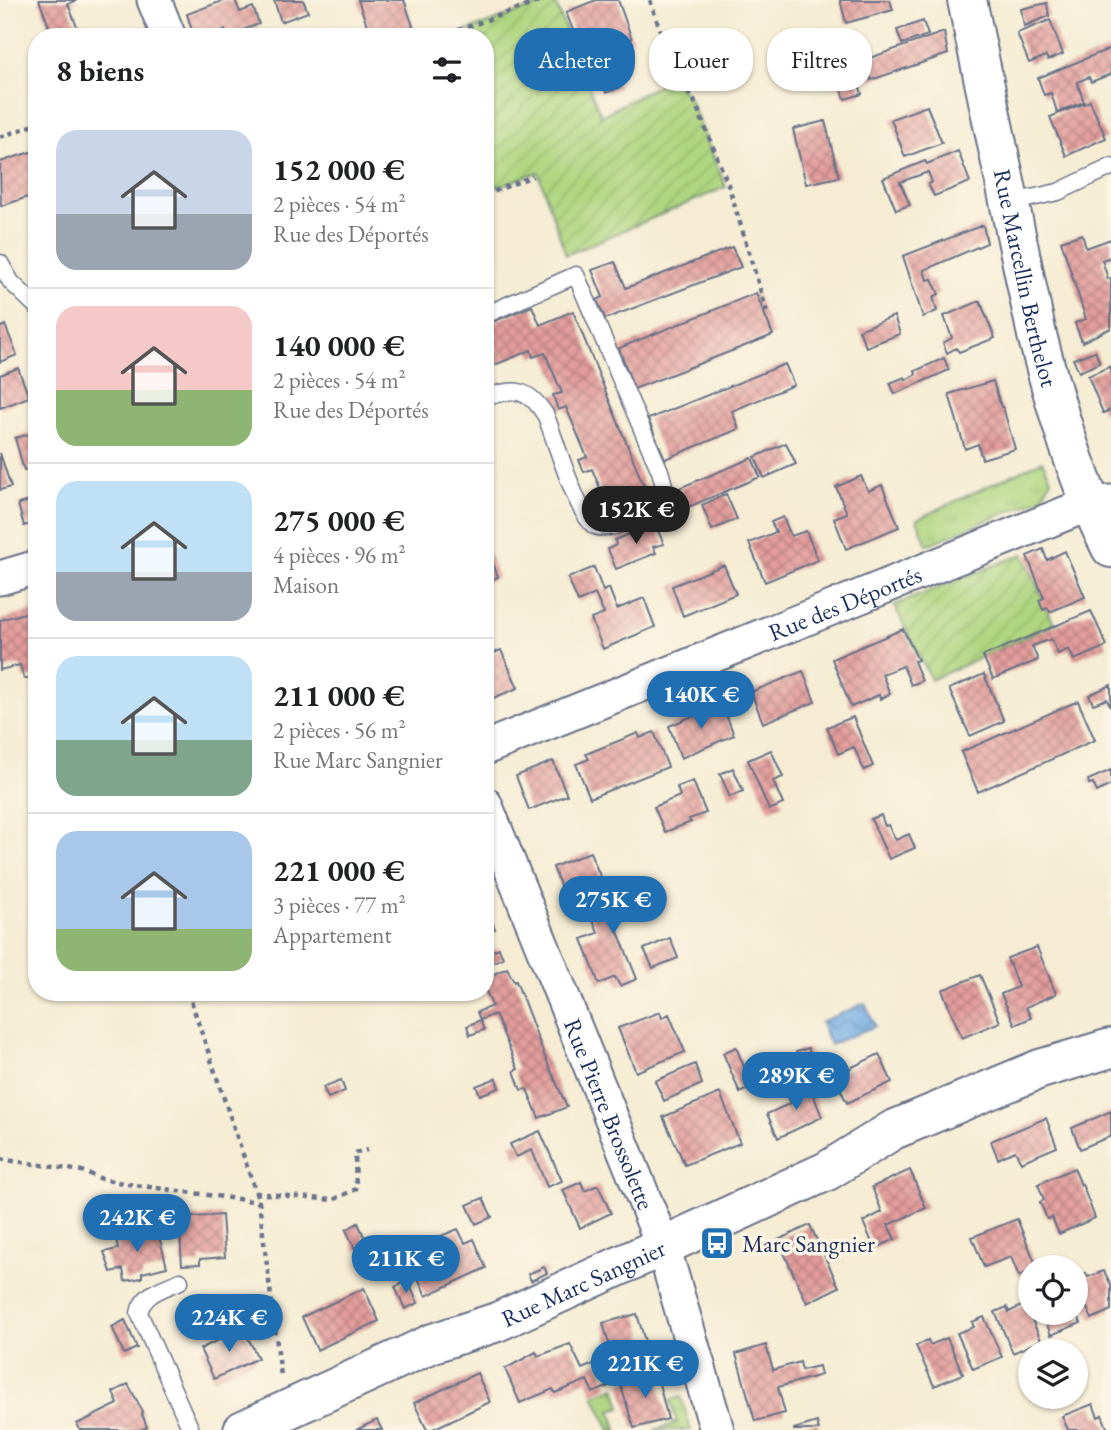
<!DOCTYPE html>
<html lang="fr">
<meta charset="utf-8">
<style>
:root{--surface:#fff;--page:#f2f2f2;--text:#202124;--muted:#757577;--line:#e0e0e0;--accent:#1f6fb2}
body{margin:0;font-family:"EB Garamond",serif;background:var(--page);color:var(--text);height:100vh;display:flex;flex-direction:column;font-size:26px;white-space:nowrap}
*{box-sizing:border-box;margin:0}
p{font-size:23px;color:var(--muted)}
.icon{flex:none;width:38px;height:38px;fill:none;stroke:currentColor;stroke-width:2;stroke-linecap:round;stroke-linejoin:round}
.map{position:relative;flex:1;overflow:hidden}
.panel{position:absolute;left:28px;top:28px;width:466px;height:973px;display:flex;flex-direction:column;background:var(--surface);border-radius:28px;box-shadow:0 2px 5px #0004}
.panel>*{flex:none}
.hud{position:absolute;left:514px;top:28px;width:490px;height:63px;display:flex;gap:14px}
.tools{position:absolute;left:1018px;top:1255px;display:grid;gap:14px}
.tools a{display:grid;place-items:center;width:70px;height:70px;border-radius:50%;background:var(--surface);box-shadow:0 2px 5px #0004;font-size:35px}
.price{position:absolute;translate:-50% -60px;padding:0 16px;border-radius:24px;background:var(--accent);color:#fff;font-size:23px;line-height:46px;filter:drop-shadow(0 2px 4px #0008)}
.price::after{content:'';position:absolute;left:50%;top:42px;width:21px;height:16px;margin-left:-10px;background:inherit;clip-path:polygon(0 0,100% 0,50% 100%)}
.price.on{background:#222;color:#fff}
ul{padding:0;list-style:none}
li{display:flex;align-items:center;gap:21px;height:175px;padding:0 28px}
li+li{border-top:2px solid var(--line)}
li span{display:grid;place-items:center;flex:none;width:196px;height:140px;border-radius:21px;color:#555}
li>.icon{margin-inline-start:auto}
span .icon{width:84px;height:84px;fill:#fffc;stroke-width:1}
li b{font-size:30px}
h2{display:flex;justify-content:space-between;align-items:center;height:84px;padding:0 28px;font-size:30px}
.chip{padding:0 24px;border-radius:28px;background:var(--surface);box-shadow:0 2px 5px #0004;font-size:24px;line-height:63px}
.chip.on{background:var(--accent);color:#fff}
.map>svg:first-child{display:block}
.grass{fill:url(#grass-tufts);stroke:#64826e;stroke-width:2}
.garden{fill:url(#garden-furrows);stroke:#64826e;stroke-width:2}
.water{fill:url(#water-waves);stroke:#476ea1;stroke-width:2}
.building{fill:url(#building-cross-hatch)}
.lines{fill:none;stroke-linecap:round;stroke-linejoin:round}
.service-casing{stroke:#677187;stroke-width:19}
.minor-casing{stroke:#677187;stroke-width:37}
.tertiary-casing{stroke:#677187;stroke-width:42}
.secondary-casing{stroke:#677187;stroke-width:42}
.path{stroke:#677187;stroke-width:4.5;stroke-dasharray:5 5;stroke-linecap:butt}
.service{stroke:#fff;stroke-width:16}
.minor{stroke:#fff;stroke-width:33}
.tertiary{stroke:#fff;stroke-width:38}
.secondary{stroke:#fff;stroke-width:38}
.labels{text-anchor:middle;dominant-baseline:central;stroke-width:7;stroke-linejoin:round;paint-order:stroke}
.street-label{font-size:24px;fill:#1b2f5e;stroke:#fcf5e5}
.poi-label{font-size:24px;fill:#1b2f5e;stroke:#fcf5e5;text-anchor:start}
</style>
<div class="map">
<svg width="1111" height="1430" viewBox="0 0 1111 1430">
<defs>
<pattern id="grass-tufts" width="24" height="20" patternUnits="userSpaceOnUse" patternTransform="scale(1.75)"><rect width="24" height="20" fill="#aed57f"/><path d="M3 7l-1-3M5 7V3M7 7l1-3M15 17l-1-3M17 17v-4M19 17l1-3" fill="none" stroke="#95b770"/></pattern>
<pattern id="garden-furrows" width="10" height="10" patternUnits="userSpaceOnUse" patternTransform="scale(1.75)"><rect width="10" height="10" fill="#aed57f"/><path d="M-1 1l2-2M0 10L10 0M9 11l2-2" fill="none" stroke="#95b770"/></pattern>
<pattern id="water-waves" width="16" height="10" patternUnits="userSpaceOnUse" patternTransform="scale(1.75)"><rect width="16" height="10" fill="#73ade4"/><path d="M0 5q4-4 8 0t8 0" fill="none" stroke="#5e8dbc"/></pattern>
<pattern id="building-cross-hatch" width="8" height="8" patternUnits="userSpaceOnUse" patternTransform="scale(1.75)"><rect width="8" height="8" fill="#e39d9b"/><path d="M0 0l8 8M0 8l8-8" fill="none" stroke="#b78082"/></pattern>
</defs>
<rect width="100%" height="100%" fill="#fcf5e5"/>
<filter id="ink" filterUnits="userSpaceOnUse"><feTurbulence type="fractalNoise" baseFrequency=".0143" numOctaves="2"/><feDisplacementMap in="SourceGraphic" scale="14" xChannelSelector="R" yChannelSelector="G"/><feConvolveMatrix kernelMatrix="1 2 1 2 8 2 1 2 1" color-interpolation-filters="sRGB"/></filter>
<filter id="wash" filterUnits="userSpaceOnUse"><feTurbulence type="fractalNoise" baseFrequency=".00686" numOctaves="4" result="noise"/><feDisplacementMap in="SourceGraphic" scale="28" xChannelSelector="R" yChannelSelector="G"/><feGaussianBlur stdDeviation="1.57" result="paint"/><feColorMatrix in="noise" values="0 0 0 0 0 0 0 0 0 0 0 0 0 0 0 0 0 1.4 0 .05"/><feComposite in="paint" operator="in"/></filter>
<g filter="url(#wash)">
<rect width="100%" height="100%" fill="#f5ecd3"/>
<path class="grass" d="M1042,461L1051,479L1042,498L927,545L917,519Z
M615,1387L621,1407L611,1410L617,1430H610L594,1395Z
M681,1397L691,1430H654L677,1423L670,1400Z"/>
<path class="garden" d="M554,0L601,116L673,77L690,100L726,187L566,255L538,172L485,191V37H448Z
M1023,554L1054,624L931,680L894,605Z"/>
<path class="water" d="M865,1003L875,1026L830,1045L821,1022Z"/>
<g id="blocks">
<path class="building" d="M39,0H77L68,4L81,37H53Z
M225,0H235L240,12L253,7L259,24L227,36L225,30L210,37H194L187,14Z
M274,0H303L308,12L281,22Z
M358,0H404L414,29L395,37H367L364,29L368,28Z
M596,0H618L632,39L614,45L608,31L578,43L566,12Z
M840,0H890L893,10L846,23Z
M1047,3L1049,16L1024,26L1021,9Z
M1050,20L1063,54L1048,60L1046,56L1029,63L1017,33Z
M923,21L928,35L902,44L897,30Z
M944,32L948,54L871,80L870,77L858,81L862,94L845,99L835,70Z
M1111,48V74L1091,82L1089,77L1077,82L1084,102L1057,112L1051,93L1044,95L1038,78Z
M615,79L619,88L606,93L603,84Z
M1090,101L1106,138L1066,156L1050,117Z
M927,106L942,143L905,157L891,119Z
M825,121L839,177L806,184L793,129Z
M37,150V194L1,206L0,162Z
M958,151L970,182L934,196L928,184L932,182L928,172L900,182L910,205L896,210L883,178L925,161L927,164Z
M983,225L987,243L924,270L927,280L932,279L939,294L933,297L937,311L923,317L903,256Z
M1082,234L1086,248L1111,239V257L1102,260L1108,279L1111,278V328L1082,342L1075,323L1086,319L1061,241Z
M732,247L741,267L605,319L597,300L603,297L592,270L615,262L626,288Z
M756,293L773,335L634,389L619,348Z
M980,301L995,338L959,352L956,348L947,353L943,343L952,338L944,316Z
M532,306L540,325L573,311L646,491L608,507L592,469L584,472L579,460L587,457L566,407L558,410L553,395L562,393L545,353L533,357L531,350L485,369V325Z
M894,316L900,334L866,347L859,330Z
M5,325L17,355L0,362V328Z
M1095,351L1100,363L1079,372L1073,359Z
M944,358L949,370L895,394L890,383L905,377L906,380L916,374L915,371Z
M785,364L794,385L732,411L739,429L665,459L648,419Z
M1111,366V410L1103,413L1088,376Z
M18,368L29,397L0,408V375Z
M993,381L1001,407H1003L1015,449L982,459L978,444L965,449L949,394Z
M37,432V467L24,470L15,438Z
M786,443L796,464L764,478L755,457Z
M0,453L11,487L0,490Z
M752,458L760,477L686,508L679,488Z
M861,476L868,491L882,485L899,527L846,549L834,518L847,513L836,487Z
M726,494L737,519L712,530L702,505Z
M30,501L37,522L24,526L18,504Z
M783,517L791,536L806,531L818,560L765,582L749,543L776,532L771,522Z
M655,524L664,544L653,547L656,553L616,569L608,549L616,545L615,540Z
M485,543L498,577L485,583Z
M1043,549L1047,560L1065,551L1085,597L1050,612L1048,608L1043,610L1039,600L1044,598L1027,556Z
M724,565L736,594L683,616L672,586Z
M594,567L603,591L609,588L617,609L644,598L655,627L603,649L591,619L604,614L595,594L578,602L568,578Z
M35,610L37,643L32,644L37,668L34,676L24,679L20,665L0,670V620Z
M1091,611L1107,646L1074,660L1069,649L1058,654L1051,639L1032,646L1038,660L993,679L983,656Z
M903,629L918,660L914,661L922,681L911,685L903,666L882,674L890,694L880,699L879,695L851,707L832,659Z
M501,650L518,688L486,701L485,657Z
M803,671L815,702L763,723L751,692Z
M984,674L1004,721L970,736L949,689Z
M1111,685V707L1107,699L1093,704L1089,695Z
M1078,701L1095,740L978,792L961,752Z
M722,704L734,735L681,758L669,726Z
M853,717L873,766L864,770L854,747L838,754L827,727Z
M654,732L668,767L590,798L576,764L589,759L586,754L638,733L640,738Z
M771,750L783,777L773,781L783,804L769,810L748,760Z
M553,761L567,795L529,810L516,776Z
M733,768L743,791L730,797L720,774Z
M1111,770V785L1097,792L1093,783L1089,784L1088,780Z
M693,781L706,813L689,819L691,822L665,832L654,807L680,796L677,787Z
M881,815L885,826L888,825L896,840L909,834L915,848L889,859L871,819Z
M590,852L603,883L565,898L553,867Z
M642,885L651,906L619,919L618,917L613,919L637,979L620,986L615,977L599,984L582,939L598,933L588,908Z
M485,906L495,929L485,933Z
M670,938L678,958L653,968L644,949Z
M1037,947L1056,994L1026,1007L1031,1018L1015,1025L1001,994L1018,987L1007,958Z
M499,948L503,958L485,966V954Z
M507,968L514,982L516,981L545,1057L567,1107L539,1118L527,1089L521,1090L514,1071L518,1069L495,1014L480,1020L477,1012L492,1006L485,988V978Z
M980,975L1000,1022L962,1038L942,990Z
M660,1012L662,1018L669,1014L685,1052L636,1072L618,1028Z
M480,1020L484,1030L470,1035L467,1026Z
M736,1047L752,1086L740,1093L723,1053Z
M808,1048L817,1070L806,1076L796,1052Z
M879,1054L892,1082L847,1103L834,1076Z
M695,1064L702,1084L664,1101L655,1081Z
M496,1078L499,1088L480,1095L476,1086Z
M341,1080L345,1091L328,1098L323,1087Z
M809,1084L822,1117L778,1138L767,1114L791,1103L787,1095Z
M720,1093L740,1143L685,1165L663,1117Z
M1111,1111V1136L1080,1149L1072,1128Z
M1046,1118L1057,1147L1021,1162L1015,1151L998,1159L991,1141Z
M540,1131L562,1181L547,1187L532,1150L516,1157L510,1144Z
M1074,1168L1081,1185L1082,1184L1095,1218L1059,1234L1052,1217L1047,1219L1040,1202L1044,1200L1038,1184Z
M910,1170L926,1208L888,1225L895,1239L875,1249L863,1222L882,1212L872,1187Z
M581,1182L585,1191L598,1185L611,1213L580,1228L563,1190Z
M483,1198L492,1217L476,1224L467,1205Z
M222,1215L225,1257L200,1259V1264L182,1265L179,1218Z
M1017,1219L1037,1267H1031V1271L1019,1276L1011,1257L984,1267L972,1237Z
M358,1223L368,1245L356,1251L346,1230Z
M810,1225L839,1287L807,1303L778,1240Z
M157,1228L167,1267L142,1273V1278L125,1281L123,1269L111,1272L104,1252L118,1249L116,1237Z
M458,1229L465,1243L474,1239L486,1268L426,1296L413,1267L443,1253L436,1238Z
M544,1267L547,1273L531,1281L528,1274Z
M1104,1271L1111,1285V1310L1092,1319L1076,1284V1277L1086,1273L1088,1277Z
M408,1281L418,1303L405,1309L395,1287Z
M364,1288L379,1321L317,1350L302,1317Z
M1025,1304L1041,1340L1013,1353L995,1312L1007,1307L1009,1312Z
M1042,1312H1076L1081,1323L1051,1335Z
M637,1314L647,1348L613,1358L603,1323Z
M984,1317L1002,1357L973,1369L957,1333L974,1327L972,1322Z
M125,1320L137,1348L124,1354L112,1327Z
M243,1328L258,1358L214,1379L200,1349Z
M947,1338L963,1374L934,1386L916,1346L928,1340L930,1345Z
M570,1344L582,1369L598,1362L609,1386L593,1393L587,1380L555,1393L553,1389L520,1403L505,1369L536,1352L538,1356Z
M766,1345L773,1370L800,1362L802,1370L819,1366L821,1375L778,1387L785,1413L755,1421L736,1354Z
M656,1372L668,1419L634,1428L620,1383Z
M477,1373L490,1402L431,1430H427L414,1403Z
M128,1384L143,1412L142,1414L147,1427L141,1430H80L77,1424L118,1404L113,1392Z
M1093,1404L1098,1417L1102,1415L1108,1430H1068L1062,1416Z
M377,1420L382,1430H356Z
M817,1422L819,1430H794V1429Z"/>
</g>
</g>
<g filter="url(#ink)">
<use href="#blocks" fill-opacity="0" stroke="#677187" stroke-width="2"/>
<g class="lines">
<g class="service-casing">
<path id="service" d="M1009,203L1058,192L1111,167
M0,263L11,282L37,307
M485,315L576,275L660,471L665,489L661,504C647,513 611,533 595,526C578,518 554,436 546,416C529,388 514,387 485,398
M180,1281C163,1289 143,1293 139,1313L191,1430"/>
</g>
<g class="minor-casing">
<g id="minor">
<path d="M154,0L169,37"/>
<path d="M0,578L37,567"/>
<path id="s1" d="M485,748L1089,504L1111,502"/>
<path id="s2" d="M485,804L663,1246L717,1430"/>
</g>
</g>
<g class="tertiary-casing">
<g id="tertiary">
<path id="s3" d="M243,1430L433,1343L497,1322L827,1171L893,1130L1040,1069L1111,1048"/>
</g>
</g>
<g class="secondary-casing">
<g id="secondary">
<path id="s4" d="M967,0L1037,335C1056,408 1077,481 1111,548"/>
</g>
</g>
<path class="path" d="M650,0L676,77L694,100L729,187L767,312
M439,37L543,0
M0,137L37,124
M485,195L533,176
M188,992L259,1202L281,1376
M0,1159L82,1171L102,1179L128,1184L259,1202
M255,1193L333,1200L356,1189L355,1153L367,1150"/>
<use href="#service" class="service"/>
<use href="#minor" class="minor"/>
<use href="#tertiary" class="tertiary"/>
<use href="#secondary" class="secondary"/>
</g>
</g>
<defs>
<g id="bus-square" transform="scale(1.75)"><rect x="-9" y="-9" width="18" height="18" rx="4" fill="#1f6fb2" stroke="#fcf5e5"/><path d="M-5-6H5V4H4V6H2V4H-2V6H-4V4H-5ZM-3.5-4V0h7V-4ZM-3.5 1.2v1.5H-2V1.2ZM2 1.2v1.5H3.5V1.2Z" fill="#fff"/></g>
</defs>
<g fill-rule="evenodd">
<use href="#bus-square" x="717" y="1243"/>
</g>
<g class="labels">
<g class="street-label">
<text stroke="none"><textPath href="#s4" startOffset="284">Rue Marcellin Berthelot</textPath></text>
<text stroke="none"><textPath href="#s1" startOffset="388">Rue des Déportés</textPath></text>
<text stroke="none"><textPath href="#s2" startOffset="334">Rue Pierre Brossolette</textPath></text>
<text stroke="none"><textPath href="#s3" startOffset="371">Rue Marc Sangnier</textPath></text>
</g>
<g class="poi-label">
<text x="742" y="1243">Marc Sangnier</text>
</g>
</g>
</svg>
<div class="tools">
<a><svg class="icon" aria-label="locate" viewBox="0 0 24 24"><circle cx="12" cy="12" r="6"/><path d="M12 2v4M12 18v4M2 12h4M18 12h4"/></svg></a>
<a><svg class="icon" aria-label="layers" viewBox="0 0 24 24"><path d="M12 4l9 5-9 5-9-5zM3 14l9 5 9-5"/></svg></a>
</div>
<b class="price on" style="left:636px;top:546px">152K €</b>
<b class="price" style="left:701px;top:731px">140K €</b>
<b class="price" style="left:613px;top:936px">275K €</b>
<b class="price" style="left:796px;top:1112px">289K €</b>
<b class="price" style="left:137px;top:1254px">242K €</b>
<b class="price" style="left:406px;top:1295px">211K €</b>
<b class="price" style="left:229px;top:1354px">224K €</b>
<b class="price" style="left:645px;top:1400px">221K €</b>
<div class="hud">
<a class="chip on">Acheter</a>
<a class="chip">Louer</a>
<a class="chip">Filtres</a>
</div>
<section class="panel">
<h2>8 biens<svg class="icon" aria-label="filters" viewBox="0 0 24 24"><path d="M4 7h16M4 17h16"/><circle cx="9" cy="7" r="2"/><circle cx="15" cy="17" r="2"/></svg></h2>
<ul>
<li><span style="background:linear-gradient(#c9d6e8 60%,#9aa5b1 0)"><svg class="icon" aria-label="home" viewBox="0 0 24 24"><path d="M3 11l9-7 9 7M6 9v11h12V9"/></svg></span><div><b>152 000 €</b><p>2 pièces · 54 m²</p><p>Rue des Déportés</p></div></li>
<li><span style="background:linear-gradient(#f6c9c9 60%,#8fb573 0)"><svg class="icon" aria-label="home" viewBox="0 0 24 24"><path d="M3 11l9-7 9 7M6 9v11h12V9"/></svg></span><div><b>140 000 €</b><p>2 pièces · 54 m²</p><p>Rue des Déportés</p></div></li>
<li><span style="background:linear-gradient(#bfe0f5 65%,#9aa5b1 0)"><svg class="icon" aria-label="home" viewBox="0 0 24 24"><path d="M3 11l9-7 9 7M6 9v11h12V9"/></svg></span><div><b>275 000 €</b><p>4 pièces · 96 m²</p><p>Maison</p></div></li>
<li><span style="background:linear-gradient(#bfe0f5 60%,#7fa58c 0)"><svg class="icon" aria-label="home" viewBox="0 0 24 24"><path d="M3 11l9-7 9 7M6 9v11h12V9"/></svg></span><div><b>211 000 €</b><p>2 pièces · 56 m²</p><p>Rue Marc Sangnier</p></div></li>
<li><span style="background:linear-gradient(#a9c7e8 70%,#8fb573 0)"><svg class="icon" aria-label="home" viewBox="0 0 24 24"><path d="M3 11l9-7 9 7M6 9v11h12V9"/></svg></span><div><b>221 000 €</b><p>3 pièces · 77 m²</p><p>Appartement</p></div></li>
</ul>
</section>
</div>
